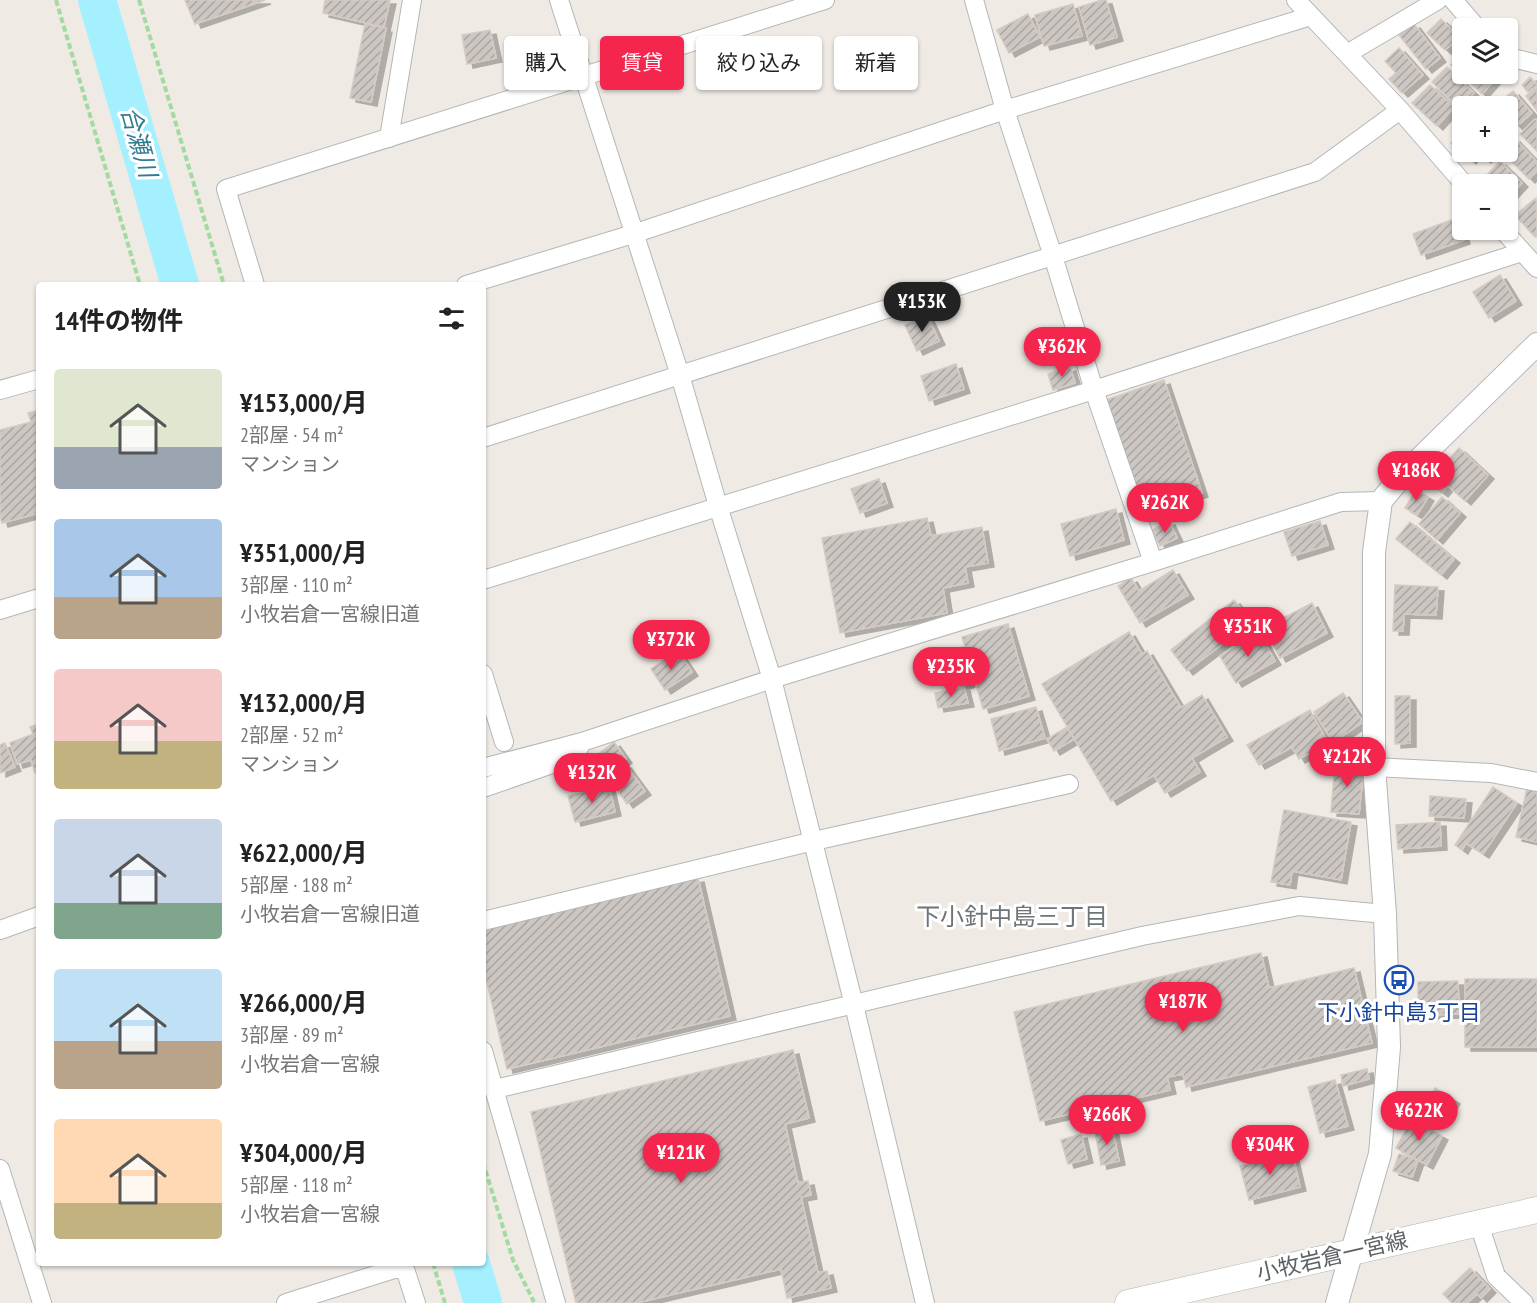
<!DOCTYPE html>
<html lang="ja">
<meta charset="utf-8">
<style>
:root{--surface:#fff;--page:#f6f6f6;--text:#222;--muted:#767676;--accent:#f4264d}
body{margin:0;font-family:"PT Sans Narrow","Noto Sans JP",sans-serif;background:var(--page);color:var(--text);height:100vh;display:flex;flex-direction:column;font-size:22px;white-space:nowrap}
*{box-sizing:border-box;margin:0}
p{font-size:20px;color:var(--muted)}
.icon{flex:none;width:33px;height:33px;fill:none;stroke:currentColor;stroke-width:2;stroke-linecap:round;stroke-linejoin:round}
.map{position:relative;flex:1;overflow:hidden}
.sheet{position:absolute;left:36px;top:282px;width:450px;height:984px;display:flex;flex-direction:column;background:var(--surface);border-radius:6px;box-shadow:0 2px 4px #0004}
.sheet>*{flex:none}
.guide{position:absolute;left:504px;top:36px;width:570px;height:54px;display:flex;gap:12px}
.buttons{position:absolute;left:1452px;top:18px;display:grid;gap:12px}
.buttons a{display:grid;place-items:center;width:66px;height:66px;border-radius:6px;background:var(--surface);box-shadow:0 2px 4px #0004;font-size:30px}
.price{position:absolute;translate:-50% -51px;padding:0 14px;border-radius:21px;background:var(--accent);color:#fff;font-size:20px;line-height:39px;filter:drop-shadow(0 2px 3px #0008)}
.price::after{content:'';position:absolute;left:50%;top:36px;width:18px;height:14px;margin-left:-9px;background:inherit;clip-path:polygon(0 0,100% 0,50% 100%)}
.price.active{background:#222;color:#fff}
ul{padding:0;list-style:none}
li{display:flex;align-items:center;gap:18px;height:150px;padding:0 18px}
li span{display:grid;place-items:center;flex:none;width:168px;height:120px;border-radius:6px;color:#555}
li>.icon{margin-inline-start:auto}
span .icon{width:72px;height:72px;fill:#fffc;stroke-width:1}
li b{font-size:26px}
h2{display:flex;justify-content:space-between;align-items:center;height:72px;padding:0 18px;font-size:26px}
.tag{padding:0 21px;border-radius:6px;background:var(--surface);box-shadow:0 2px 4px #0004;font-size:21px;line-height:54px}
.tag.active{background:var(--accent);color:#fff}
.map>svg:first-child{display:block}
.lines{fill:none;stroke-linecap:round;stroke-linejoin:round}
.river{stroke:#a5f0ff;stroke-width:38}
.building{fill:url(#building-hatch);stroke:#d5cac2;stroke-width:1.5;filter:url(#shadow)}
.minor-casing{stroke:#b2b7ba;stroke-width:20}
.tertiary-casing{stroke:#b2b7ba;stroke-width:24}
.secondary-casing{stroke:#b1b7ba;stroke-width:27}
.path{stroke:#a2dba1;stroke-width:4;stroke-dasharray:6 3;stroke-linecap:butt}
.minor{stroke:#fff;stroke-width:18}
.tertiary{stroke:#fff;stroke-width:22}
.secondary{stroke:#fff;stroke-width:26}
.labels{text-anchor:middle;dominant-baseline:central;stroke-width:6;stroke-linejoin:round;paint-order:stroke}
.transit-label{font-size:22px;fill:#164399;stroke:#fff}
.street-label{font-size:22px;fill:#5c6366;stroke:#fff}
.water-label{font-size:24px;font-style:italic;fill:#317b93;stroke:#fff}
.neighbourhood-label{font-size:24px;fill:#6d7578;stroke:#fff}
</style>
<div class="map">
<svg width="1537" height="1303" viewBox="0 0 1537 1303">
<defs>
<pattern id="building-hatch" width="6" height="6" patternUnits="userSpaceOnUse" patternTransform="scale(1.5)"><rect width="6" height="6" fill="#cdc7c3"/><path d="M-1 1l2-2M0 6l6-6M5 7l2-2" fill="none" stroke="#aaa5a2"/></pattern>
<filter id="shadow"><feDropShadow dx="6" dy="4" stdDeviation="0" flood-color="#0004"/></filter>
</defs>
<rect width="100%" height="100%" fill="#efeae4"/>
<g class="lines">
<path class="river" d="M97,0L180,285
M471,1263L483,1303"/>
</g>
<path class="building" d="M185,0H265L195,24Z
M325,0H390L384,27L323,13Z
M1102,0H1106L1117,37L1090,45L1079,7Z
M1073,4L1082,36L1044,46L1035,15Z
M1028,14L1040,37L1009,53L997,30Z
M1441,19L1459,37L1445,50L1427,33Z
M365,24L386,28L371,102L350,98Z
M1414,24L1440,58L1426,69L1399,35Z
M490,30L496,58L467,64L462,35Z
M1399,48L1423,75L1402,93L1389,79L1396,73L1385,61Z
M1462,53V74H1491L1496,78L1482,94L1451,65Z
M1447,67L1474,93L1459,109L1432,82Z
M1530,77L1537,85L1528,92L1522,85Z
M1430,85L1454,107L1437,126L1412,103Z
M1537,87V111L1526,96Z
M1513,91L1532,113L1517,126L1508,116V106H1499L1497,104Z
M1535,119L1537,121V151L1520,134Z
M1462,130V152H1492L1485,159L1476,152L1470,160L1451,143Z
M1514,138L1537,162V171L1529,179L1502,152H1508V144Z
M1500,161L1522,183L1508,198V184H1485L1481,181Z
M1536,198L1537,235L1535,237L1515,215Z
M1457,218L1464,240L1421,255L1413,234Z
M1500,275L1516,301L1489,318L1473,292Z
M927,315L939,341L917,351L905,325Z
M956,364L964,389L929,401L921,376Z
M1070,367L1075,383L1053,390L1048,374Z
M1164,380L1202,493L1143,513L1106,400Z
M39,410V513L2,523L0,516V430L31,422L28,413Z
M1459,448L1488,475L1465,501L1448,486L1442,493L1429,482Z
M879,479L887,503L860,513L851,489Z
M1416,490L1428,497L1417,515L1405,508Z
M1442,497L1460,513L1437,540L1419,524Z
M1116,509L1124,540L1070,556L1061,524Z
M927,518L931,536L982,527L988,563L965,567L968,583L943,588L947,613L840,633L822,538Z
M1169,521L1177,538L1160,546L1152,530Z
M1320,521L1328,545L1292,556L1284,532Z
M1410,522L1454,559L1441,575L1396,539Z
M1173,570L1188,595L1140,623L1118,586L1131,578L1139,591Z
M1395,585L1438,587L1436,615L1404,614L1403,631H1393Z
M1234,600L1251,622L1187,671L1171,650Z
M1312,603L1327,633L1280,658L1264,628Z
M1008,624L1029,696L983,709L962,637Z
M1129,632L1142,654L1147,651L1181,708L1202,695L1227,737L1192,758L1200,772L1165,793L1154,775L1111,801L1042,684Z
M1259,633L1275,661L1236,683L1220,656Z
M962,647L973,682L960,686L949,652Z
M678,651L692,672L665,690L651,669Z
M964,687L968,703L938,708L935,693Z
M1343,693L1363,722L1333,742L1314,712Z
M1395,696H1410V743L1395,744Z
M1036,707L1045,738L999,751L991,719Z
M1310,710L1328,743L1299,759L1292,747L1259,765L1247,745Z
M39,724V772L35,773L31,760L17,764L10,743L33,734L30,727Z
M1067,727L1074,739L1054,751L1047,739Z
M614,742L626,759L609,773L596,756Z
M5,743L15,767L0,773V745Z
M1335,762L1364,764L1359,814L1331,812Z
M625,764L645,791L627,804L608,777Z
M1528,784L1537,786V842L1516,837Z
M609,786L615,812L575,822L568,796Z
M1493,787L1517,803L1483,854L1466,843L1462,850L1455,845Z
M1430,796L1466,799L1464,818L1429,816Z
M1284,810L1351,822L1341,880L1292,871L1290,885L1271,882Z
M1440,822L1441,846L1398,849L1396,825Z
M698,878L730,1016L507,1069L483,965V930Z
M1261,953L1269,988L1354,968L1372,1043L1186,1087L1183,1074L1167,1077L1170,1090L1040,1121L1014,1012Z
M1465,979H1537V1047H1465Z
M1458,981L1459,1014L1418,1015V982Z
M793,1050L809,1118L785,1124L798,1183L808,1181L811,1195L801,1197L818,1273L827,1271L831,1288L787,1298L781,1269L636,1303H576L531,1112Z
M1367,1069L1369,1079L1343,1086L1341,1075Z
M1335,1080L1348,1126L1320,1133L1308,1087Z
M1435,1088L1454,1100L1444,1116L1425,1105Z
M1412,1119L1442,1136L1427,1165L1396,1148Z
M1112,1127L1119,1161L1101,1165L1095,1131Z
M1081,1134L1087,1159L1068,1164L1061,1140Z
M1292,1153L1300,1187L1249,1200L1240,1166Z
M1399,1154L1418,1160L1412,1177L1393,1171Z
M1470,1268L1490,1289L1481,1298L1477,1294L1467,1303H1452L1443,1294Z"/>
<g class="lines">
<g class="minor-casing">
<path id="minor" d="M559,0L680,375L718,506L772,679L854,1005L925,1303
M974,0L1005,110L1053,256L1094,390L1153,562
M1296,0L1400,110L1464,184
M1453,0L1477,28
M1347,54L1438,0
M1508,57L1537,64
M389,138L412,0
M1503,230L1537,268
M255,285L226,189L825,0
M466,285L633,234L1005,110L1311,16
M0,390L39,379
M483,438L1315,172L1400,110
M483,580L1094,390L1522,252
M0,610L39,598
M483,674L504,742
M1374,767L1491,773L1537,782
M483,768L582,742L772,679L1153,562L1341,502L1381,501
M483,788L575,756L582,742
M483,921L814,841L1069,784
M0,930L39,916
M483,1051L556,1303
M495,1089L1142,936L1299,906L1385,914
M0,1169L42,1303
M1479,1224L1496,1276L1524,1303
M286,1303L404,1266L416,1303"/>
</g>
<g class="tertiary-casing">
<path id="tertiary" d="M1337,1303L1380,1154L1389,1047L1385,914L1374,767V552L1381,501L1401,477L1537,344"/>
</g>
<g class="secondary-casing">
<path id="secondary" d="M1128,1303L1537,1210"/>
</g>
<path class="path" d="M56,0L140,285
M139,0L224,285
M483,1162L513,1260L534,1302
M433,1263L445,1303"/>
<use href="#minor" class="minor"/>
<use href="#tertiary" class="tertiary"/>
<use href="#secondary" class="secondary"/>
</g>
<defs>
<g id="bus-ring" transform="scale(1.5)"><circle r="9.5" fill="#fff" stroke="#1a4fb4" stroke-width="1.5"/><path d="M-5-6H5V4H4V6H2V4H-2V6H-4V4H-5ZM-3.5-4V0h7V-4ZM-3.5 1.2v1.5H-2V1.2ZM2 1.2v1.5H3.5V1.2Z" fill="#1a4fb4"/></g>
</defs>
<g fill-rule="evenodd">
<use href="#bus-ring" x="1399" y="980"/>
</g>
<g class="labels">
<g class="transit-label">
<text x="1399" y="1012">下小針中島3丁目</text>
</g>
<g class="street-label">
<text transform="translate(1332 1256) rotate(-13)">小牧岩倉一宮線</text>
</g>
<g class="water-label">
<text transform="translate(139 142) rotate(74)">合瀬川</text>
</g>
<g class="neighbourhood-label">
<text x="1012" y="916">下小針中島三丁目</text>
</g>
</g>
</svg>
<div class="buttons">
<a><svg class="icon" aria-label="layers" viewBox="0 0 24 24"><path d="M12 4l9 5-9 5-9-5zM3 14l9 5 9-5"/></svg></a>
<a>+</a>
<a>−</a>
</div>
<b class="price active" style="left:922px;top:333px">¥153K</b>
<b class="price" style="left:1062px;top:378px">¥362K</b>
<b class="price" style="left:1416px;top:502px">¥186K</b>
<b class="price" style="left:1165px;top:534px">¥262K</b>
<b class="price" style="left:1248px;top:658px">¥351K</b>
<b class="price" style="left:671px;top:671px">¥372K</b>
<b class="price" style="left:951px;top:698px">¥235K</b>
<b class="price" style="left:1347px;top:788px">¥212K</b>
<b class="price" style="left:592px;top:804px">¥132K</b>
<b class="price" style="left:1183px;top:1033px">¥187K</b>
<b class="price" style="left:1419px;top:1142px">¥622K</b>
<b class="price" style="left:1107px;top:1146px">¥266K</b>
<b class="price" style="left:1270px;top:1176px">¥304K</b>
<b class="price" style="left:681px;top:1184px">¥121K</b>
<div class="guide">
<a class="tag">購入</a>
<a class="tag active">賃貸</a>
<a class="tag">絞り込み</a>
<a class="tag">新着</a>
</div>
<section class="sheet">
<h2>14件の物件<svg class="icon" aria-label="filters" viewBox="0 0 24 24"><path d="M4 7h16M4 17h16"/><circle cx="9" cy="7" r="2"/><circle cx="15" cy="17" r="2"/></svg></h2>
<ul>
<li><span style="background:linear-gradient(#dfe7d0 65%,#9aa5b1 0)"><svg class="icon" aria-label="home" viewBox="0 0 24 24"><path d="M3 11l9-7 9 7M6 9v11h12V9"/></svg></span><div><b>¥153,000/月</b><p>2部屋 · 54 m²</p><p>マンション</p></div></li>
<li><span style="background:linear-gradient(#a9c7e8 65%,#b9a48a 0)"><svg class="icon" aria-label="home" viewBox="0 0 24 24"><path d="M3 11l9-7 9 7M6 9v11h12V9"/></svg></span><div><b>¥351,000/月</b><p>3部屋 · 110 m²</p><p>小牧岩倉一宮線旧道</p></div></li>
<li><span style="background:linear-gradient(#f6c9c9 60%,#c2b280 0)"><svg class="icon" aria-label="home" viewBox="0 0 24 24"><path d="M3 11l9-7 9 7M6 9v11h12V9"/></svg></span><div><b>¥132,000/月</b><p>2部屋 · 52 m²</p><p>マンション</p></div></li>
<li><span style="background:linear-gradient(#c9d6e8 70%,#7fa58c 0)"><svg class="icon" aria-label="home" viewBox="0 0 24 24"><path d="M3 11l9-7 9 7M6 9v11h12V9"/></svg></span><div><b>¥622,000/月</b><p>5部屋 · 188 m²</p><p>小牧岩倉一宮線旧道</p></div></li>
<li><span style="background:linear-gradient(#bfe0f5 60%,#b9a48a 0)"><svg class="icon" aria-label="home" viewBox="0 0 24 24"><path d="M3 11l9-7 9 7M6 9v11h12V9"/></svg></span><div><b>¥266,000/月</b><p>3部屋 · 89 m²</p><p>小牧岩倉一宮線</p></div></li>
<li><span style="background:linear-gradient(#ffd9b3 70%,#c2b280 0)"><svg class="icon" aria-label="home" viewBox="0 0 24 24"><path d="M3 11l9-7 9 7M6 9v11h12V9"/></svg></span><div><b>¥304,000/月</b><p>5部屋 · 118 m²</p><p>小牧岩倉一宮線</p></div></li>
</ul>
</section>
</div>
